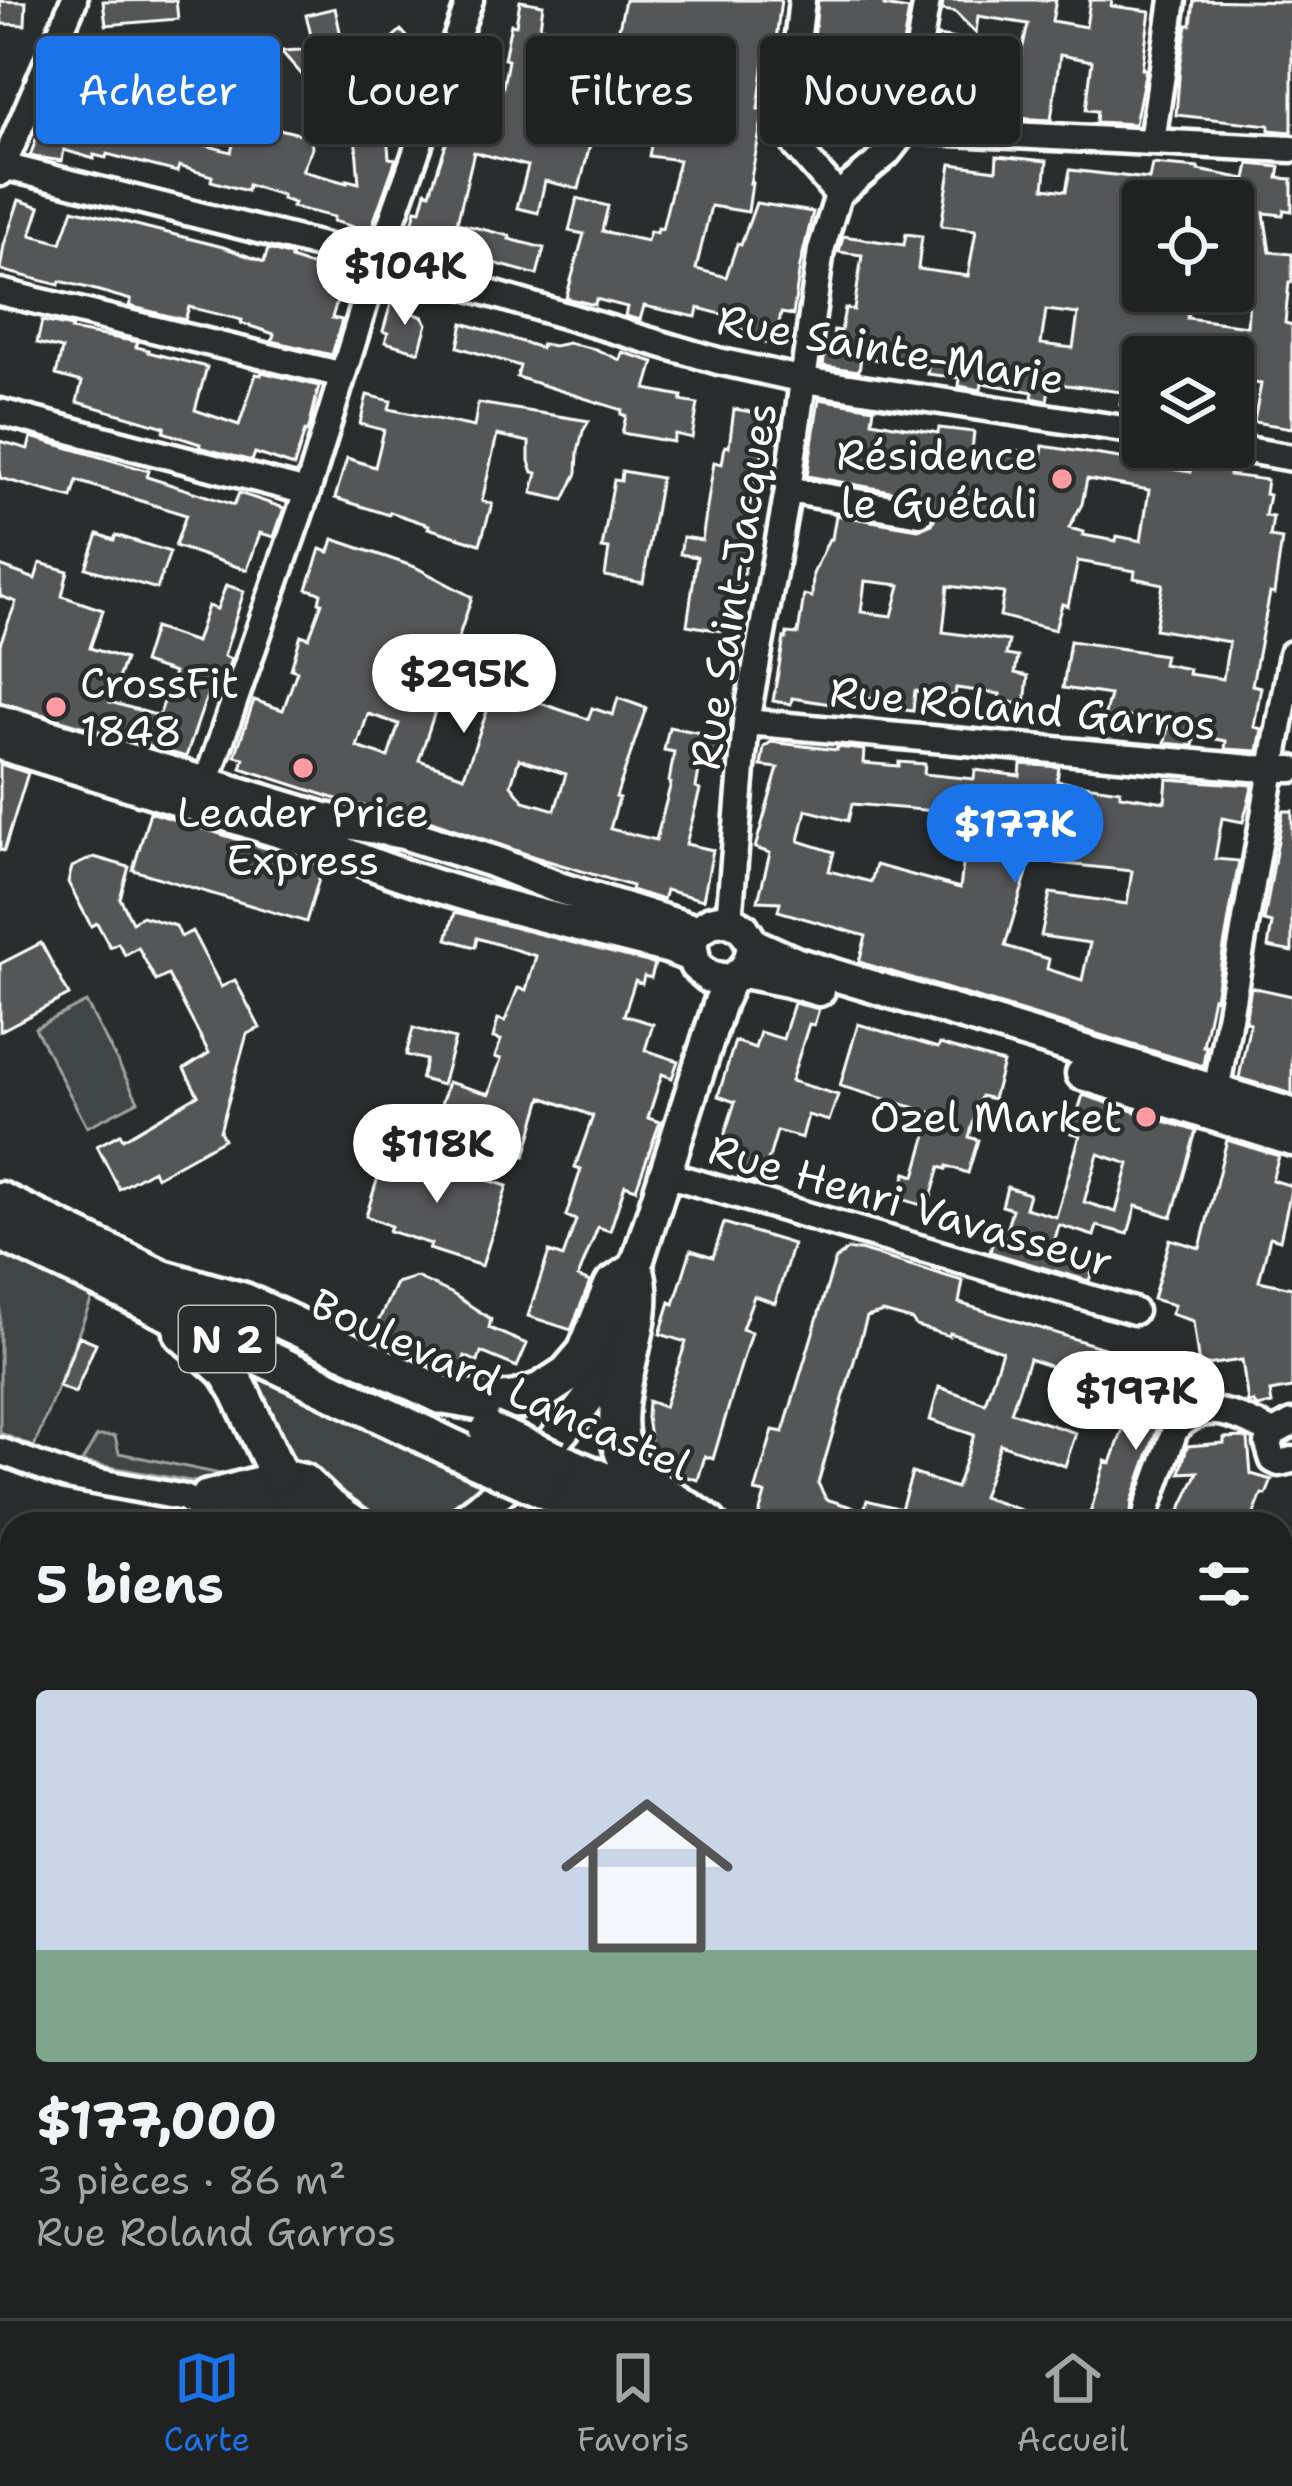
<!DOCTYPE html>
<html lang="fr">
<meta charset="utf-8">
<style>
:root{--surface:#202222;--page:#2d2f2f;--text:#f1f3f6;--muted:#a2a4a5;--line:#3d3f40;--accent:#1a73e8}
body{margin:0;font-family:"Shantell Sans",sans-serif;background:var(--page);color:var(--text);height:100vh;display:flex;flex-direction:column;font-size:45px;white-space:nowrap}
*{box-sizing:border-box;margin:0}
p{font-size:39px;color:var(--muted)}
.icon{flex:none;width:66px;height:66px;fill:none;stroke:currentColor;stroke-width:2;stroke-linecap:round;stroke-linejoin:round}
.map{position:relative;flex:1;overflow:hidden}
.details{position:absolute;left:0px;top:1512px;width:1293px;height:807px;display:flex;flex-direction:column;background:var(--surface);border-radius:36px 36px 0 0;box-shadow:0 3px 9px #0004,0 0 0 3px var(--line)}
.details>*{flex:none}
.hud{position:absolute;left:36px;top:36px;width:1221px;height:108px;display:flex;gap:24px}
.buttons{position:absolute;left:1122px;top:180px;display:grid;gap:24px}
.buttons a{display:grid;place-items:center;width:132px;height:132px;border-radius:12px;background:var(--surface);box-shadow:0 3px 9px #0004,0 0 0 3px var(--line);font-size:60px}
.price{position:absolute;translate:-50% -102px;padding:0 27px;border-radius:42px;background:#fff;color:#222;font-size:39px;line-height:78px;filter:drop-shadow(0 3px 6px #0008)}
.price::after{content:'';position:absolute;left:50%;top:72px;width:36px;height:27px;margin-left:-18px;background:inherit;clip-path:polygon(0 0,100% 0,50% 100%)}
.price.current{background:var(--accent);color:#fff}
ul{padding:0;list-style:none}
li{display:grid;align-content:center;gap:24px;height:636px;padding:0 36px}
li+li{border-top:3px solid var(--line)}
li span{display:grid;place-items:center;height:372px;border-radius:12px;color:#555}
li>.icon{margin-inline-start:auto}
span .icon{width:216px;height:216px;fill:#fffc;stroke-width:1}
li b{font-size:51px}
h2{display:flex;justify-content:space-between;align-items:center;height:144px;padding:0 36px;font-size:51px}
.tag{padding:0 42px;border-radius:12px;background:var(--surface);box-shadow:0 3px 9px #0004,0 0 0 3px var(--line);font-size:42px;line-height:108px}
.tag.current{background:var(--accent);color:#fff}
.tab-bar{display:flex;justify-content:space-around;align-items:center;height:168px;border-top:3px solid var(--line);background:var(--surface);font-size:33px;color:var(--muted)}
.tab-bar a{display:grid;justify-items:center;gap:6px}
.tab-bar .current{color:var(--accent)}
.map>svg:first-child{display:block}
.green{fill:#414445;stroke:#a0a2a2;stroke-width:3}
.water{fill:#6a6c6d;stroke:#a6a7a7;stroke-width:3}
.building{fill:#555758;stroke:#fff;stroke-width:3;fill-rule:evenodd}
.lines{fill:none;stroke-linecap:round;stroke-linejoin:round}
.minor-casing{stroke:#fff;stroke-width:33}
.tertiary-casing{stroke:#fff;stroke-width:39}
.primary-casing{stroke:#fff;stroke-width:45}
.minor{stroke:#2a2d2e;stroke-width:24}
.tertiary{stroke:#2a2d2e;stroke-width:30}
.primary{stroke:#2a2d2e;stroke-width:36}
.primary-bridge-casing{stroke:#fff;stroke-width:45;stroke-linecap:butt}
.primary-bridge{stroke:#2a2d2e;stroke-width:36}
.poi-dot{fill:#ff9aa2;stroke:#2a2d2e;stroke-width:4.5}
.labels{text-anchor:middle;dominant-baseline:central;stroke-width:9;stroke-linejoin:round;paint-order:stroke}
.shield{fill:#2a2d2e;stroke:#bfc0c0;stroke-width:3}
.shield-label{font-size:39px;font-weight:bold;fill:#fff}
.street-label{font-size:42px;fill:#fff;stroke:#2a2d2e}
.poi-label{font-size:42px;fill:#fff;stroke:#2a2d2e;text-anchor:end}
</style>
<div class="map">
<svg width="1292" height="2318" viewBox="0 0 1292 2318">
<rect width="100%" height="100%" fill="#2a2d2e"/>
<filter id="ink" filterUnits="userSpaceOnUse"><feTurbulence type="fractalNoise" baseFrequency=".00833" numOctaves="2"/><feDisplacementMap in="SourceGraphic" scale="24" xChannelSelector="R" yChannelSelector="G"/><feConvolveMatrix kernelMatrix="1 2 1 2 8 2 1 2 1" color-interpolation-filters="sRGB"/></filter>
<g filter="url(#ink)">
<path class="green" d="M86,1002L138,1101L87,1127L35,1028Z
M0,1253L93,1296L34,1447L0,1433Z
M226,1354L489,1480C461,1506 443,1524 403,1524C389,1524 377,1525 363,1520L278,1466Z
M97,1436H115L119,1453L230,1476L207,1484L82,1462Z
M535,1500L588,1524H524Z"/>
<path class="water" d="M0,1593L12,1598V2307H1281V2126L1292,2132V2318H0Z"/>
<path class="building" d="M176,0L178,19L106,25L103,1Z
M625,0H781L776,40L781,41L778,63L764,61L758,109L764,110L750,183H752L748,212L711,206L696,269L726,277L737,244L741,245L756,203L813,212L800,266L793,315L781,313L775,345L745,338L747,331L731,327L733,317L698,308L696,317L644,306L640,320L625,316L627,307L596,299L595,305L566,298L584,234L569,231L577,198L608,206L602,231L647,241L650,231L657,233L658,228L662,229L679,160L649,156L658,108L605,100L611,67L579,54L582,45L614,52ZM653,48L733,68L729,104L718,102L714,118L678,113L680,96L642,90Z
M818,0H885L884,6L909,10L896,84L872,79L863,141L826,135L836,74L811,70Z
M943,0H1056L1052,21L1086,27L1090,0H1112L1111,6L1150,11L1142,69H1146L1135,124L1096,122L1097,111L1086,110L1092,61L1060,55L1051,120L928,113L929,89L938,36L974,42L973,46L1021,55L1028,24L978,16L976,33L955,12L942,10Z
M1194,0L1292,2V132L1269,130V125L1176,115L1180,66L1187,25H1191Z
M0,1L26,2L25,25L2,24Z
M520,1L543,5L540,27L569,33L566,51L576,54L573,70L539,64L533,96L556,102L549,130L591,140L579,189L545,181L538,213L517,208L528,166L474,152L457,223L510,236L509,239L544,248L537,275L494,263L493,267L432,254L434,248L418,243L421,228L412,225L416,209L421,210L426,191L430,193L458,107L497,118L508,60L504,59L511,24L516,25Z
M335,8L341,36L350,35L384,45L401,30L420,51L404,66L408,88L380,93L376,73L366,75L332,65L310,84L281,51L318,49L313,43L306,15Z
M274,52L261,87L178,94L174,62L212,59V56Z
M138,68L167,95L142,97L144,129L231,152L240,119L311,137L312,148L302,171L347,183V180L359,183L353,109L385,107L389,158L396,159L371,229L368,231L333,221L334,217L292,207L294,203L282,199V195L248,185L247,191L211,181L212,176L179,166L177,172L107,154L106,158L94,155V159L64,150L62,161L30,156L38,134L45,137L51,117L75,116L72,82L136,77Z
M997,156L1047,161L1044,188L1066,191L1070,170L1149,179L1152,164L1198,168V170L1246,179L1249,164L1280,167L1278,178L1292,179V211L1284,210L1283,215L1264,213L1270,252L1292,254V282H1289L1285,323L1292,325V428L1254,422L1261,384L1233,380V357H1143V408L1120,405L1122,392L1050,383L1047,401L1032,398L1033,392L982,383L981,390L959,386L960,378L927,374L928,368L861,357L859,371L823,366L826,344L832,345L834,330L841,331L845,308L854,310L862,255L839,252L843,236L904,245L906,234L922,236L918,269L968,276L976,230L941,226L951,164L996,170ZM1129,201H1233V233L1248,236L1247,250H1253L1247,326L1187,318L1192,291H1143V277L1119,273ZM1046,310L1078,314L1073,348L1041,344Z
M19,200L40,207L31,235L61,243L73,209L223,247L264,262L268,249L292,256L291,259L344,277L332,318L342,320L332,355L272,341L274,334L241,323L242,320L189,307L185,320L129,306L131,300L92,289L60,281L59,285L0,270L4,245Z
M391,303L411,309L410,312L423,317L427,324L419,352L385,342L388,333L383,331Z
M42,321L72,327L71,330L138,342L136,347L149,350L148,352L207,367L195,410L239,425L256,374L261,375L262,372L319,386L308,432L305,431L294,466L255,453L252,461L199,447L200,444L163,432L165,427L77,402L82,382L56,375L62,349L37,343Z
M463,323L541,348L542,344L554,346L568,343L595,349L620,360L622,352L654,362L646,389L682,396L681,401L698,404L692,438L675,434L673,442L622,433L626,416L621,414L622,410L517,377L520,366L458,347Z
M367,395L391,401L389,409L474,427L478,403L589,421L583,431L578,452L577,473L564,500L532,493L537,473L533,472L529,461V442L497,435L482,501L492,504L480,544L428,528L429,525L390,512L389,515L335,498L347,458L375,467L384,430L360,424Z
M819,399L874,408L872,421L938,433L939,428L974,432L972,450L1011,456L1012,450L1042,453L1043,446L1152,463V466L1191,472L1193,465L1229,471V475L1267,480L1265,494L1269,495L1265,516L1273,517L1270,537L1282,539L1274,594L1270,593L1252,685L1261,687L1254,727L1262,729L1258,751L1225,749L1226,741L1195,735L1193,746L1165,743L1168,724L1128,717L1123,734L1101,728L1110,695L1063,688L1070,641L1165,655L1163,664L1189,669L1188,674L1223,679L1229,642L1155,629L1163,584L1134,578L1135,571L1078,561L1068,606L1062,604L1055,630L1000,616L1004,593L948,586L943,632L1009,641L1006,655L1018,657L1015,673L1028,676L1025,705L999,700L1000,694L956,688L955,696L915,691L913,711L888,708L890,699L838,695L837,705L792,698L791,704L773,701L784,638L786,639L787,633L798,634L804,595L812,597L813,574L829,539H832L836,515L918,529L932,524L936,515L931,501L923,497L807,476ZM1087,479L1149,490L1141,541L1117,536L1116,541L1083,535L1084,532L1069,528L1082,504ZM865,581L900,585L892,616L861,612Z
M734,409L781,417L778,438L777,441L765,439L758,479L754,478L749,511H754L744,574L739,573L732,614L724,613L721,631L687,625L697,557L680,554L683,537L702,540L714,462L722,464L725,446L729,447Z
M31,437L149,471L147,477L234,505L239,493L284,508L274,537L260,533L247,570L175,546L186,515L77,481L72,498L0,478V441L28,449Z
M622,471L661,478L643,583L605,576L609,549L602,548L614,480L621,481Z
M98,534L114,540L116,535L170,552L157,589L86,568Z
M333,539L415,567L472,597L457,642L462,644L451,679L446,678L419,760L464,776L501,672L546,688L540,703L588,719L592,708L613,715L618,698L646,708L616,797L619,798L610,829L656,840L671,783L669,782L674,752L664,750L669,727L728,738L726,763L701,758L696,788L700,790L686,844L713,850L703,900L666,890L663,900L631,890L632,886L535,857L423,818L349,803L241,768L244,758L235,756L254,700L283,710L297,671L291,669L301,635L309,638L322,603L319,602L321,593L307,589L320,549L329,552ZM368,714L399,724L388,757L357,747ZM519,759L566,774L555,810L524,801L511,785Z
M40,563L68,571L62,596L103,610L90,648L125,659L110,702L159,716L174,673L143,663L154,628L196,642L208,606L217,609L226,585L244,591L224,656L231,659L223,682L213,678L186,757L0,702V644L16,602L0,596V566L35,579Z
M771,742L837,750V747L864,750L863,763L899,766V762L925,764L924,774L974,779L975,770L1020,776L1021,764L1059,767L1057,781L1120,790V795L1165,802L1167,779L1253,785L1243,822L1222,818L1215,859L1239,861L1215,998L1213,997L1203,1046H1206L1203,1066L859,962L866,936L778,911L780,902L758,901L770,853L755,848L778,768L761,766L764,747ZM852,804L936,811L934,833L967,836L960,888L876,865L871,882L829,871L834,852L799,841L806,810L848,821ZM1039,807L1079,811L1072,843L1060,841L1056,863L1132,871L1127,904L1050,893L1041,936L1090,943L1082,980L1047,969L1049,959L1005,946L1037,839Z
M0,764L28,773L4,851L0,850Z
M1283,811H1292V952L1268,947L1272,923L1264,921Z
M150,812L323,866L306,922L133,870Z
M94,857L129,867L120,898L132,922L142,916L176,926L181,937L192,931L221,987L235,980L260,1028L247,1034L220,1131L224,1139L156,1177L153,1170L119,1189L97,1146L120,1134L123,1139L198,1095L184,1069L209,1053L168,975L156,981L138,947L125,955L118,943L110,947L97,923L91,926L68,882L72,867Z
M455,912L655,964L651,978L644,976L642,984L635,981L624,1015L653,1024L645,1050L678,1061L672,1078L662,1074L648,1118L660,1122L636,1189L625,1185L610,1231L598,1227L578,1277L590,1282L571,1330L528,1316L549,1252L563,1257L576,1220L566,1216L581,1169L575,1167L593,1116L542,1097L525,1156L434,1127L448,1082L489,1094L501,1059L495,1057L501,1040L493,1038L498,1019L505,1021L518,988L526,990L536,956L477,938L475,947L447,939Z
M41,943L69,995L0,1031V964Z
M1251,987L1292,996V1094L1239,1078L1250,1023L1245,1022Z
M794,1003L819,1009L814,1025L809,1024L791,1081L838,1095L829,1121L808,1115L802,1138L777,1131L761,1185L738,1178L745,1160L719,1152L735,1102L718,1096L735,1041L755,1048L760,1032L783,1039Z
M858,1024L938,1048L940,1044L1003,1063L993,1099L981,1096L969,1137L978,1140L968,1173L947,1166L946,1169L940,1167L928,1207L898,1198L906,1173L915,1176L933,1113L840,1086Z
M413,1028L455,1039L442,1085L421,1079L426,1060L406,1055Z
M1083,1095L1196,1131L1172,1217L1136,1206L1128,1234L1097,1226L1094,1236L1059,1225L1050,1256L1093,1269L1089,1281L990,1252L994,1236L1004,1239L1012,1209L1002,1206L1007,1187L1029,1194L1025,1208L1056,1217L1080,1135L1071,1133ZM1098,1154L1129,1164L1116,1212L1084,1202Z
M1227,1140L1279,1156L1272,1180L1292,1186L1280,1240L1270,1237L1259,1281L1292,1288V1388L1270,1392L1272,1404L1257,1407L1253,1402L1248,1403L1242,1360L1199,1366L1193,1321L1171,1314L1174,1305L1153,1299L1170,1239L1200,1248Z
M387,1148L507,1186L482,1266L429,1249L431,1244L389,1231L391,1226L366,1216Z
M724,1223L793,1244L775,1303L754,1296L742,1329L751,1332L713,1459L705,1456L698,1480L684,1476L683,1481L662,1466L653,1456L647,1418L648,1401L664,1407L686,1342L660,1334L670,1302L674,1304L691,1250L713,1257Z
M847,1250H860L963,1281L959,1303L1104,1348L1093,1381L1029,1359L1011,1412L1076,1433L1065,1466L1000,1444L982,1497L1054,1521V1524H768L757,1521L765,1494L755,1492L773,1430L783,1432L835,1260ZM883,1312L912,1320L916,1326L949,1336L950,1333L1002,1351L985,1403L939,1387L930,1420L974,1435L956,1488L912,1473L901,1509L867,1500L864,1511L826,1499L818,1483L867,1317Z
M416,1277L451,1293L491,1319L489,1328L527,1344L517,1367L481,1352L478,1362L465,1356L459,1375L449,1373L371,1337L396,1283Z
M79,1336L96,1343L75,1393L59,1386Z
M1199,1361L1201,1383L1177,1386L1166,1416L1159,1424L1132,1501L1130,1524H1087L1105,1461L1111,1463L1123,1429L1136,1433L1150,1397L1168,1403L1164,1366Z
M1243,1437L1248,1439L1251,1474L1272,1480L1266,1495L1262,1494L1250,1524H1188L1191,1518L1179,1513L1198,1472L1180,1473L1187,1446L1224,1443V1438Z"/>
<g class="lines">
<g class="minor-casing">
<path id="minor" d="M802,0L788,121L796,146L838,195
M905,131L927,0
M1152,141L1173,0
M3,166L378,260L718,361L804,380L1143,432
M0,173L74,0
M0,292L343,375
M0,412L307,492
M1230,447L1292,458
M788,490L920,513
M746,722L1251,768L1292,769
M206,783L307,492L378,260L470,0
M729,920L746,722L788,490L821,250L838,195L887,154L905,131L912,130L1292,149
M1216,1093L1292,654
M666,1174L1134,1311
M1292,1423L1274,1433L1268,1444L1273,1460L1279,1463L1292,1460
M0,1451L67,1476L185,1498L194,1504L292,1500
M205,1494L278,1474
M1152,1524L1146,1516L1148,1506L1175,1430C1204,1395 1241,1418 1274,1433
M1281,1966L1292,1972"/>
</g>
<g class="tertiary-casing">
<path id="tertiary" d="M0,721L325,819L403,833L492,861L559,888L697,931
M0,744L337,850C444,895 558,919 670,948L693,957
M753,944C751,962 746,971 730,980L709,977L695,965L691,942L697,931L711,922L720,920H729L743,928L753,944L795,963L1292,1114
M743,972L788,981L819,990
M1082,1074L1292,1140
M278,1474L304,1480L329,1504L358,1524
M278,1474L292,1500L318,1524
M459,1524C510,1486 562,1438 598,1385L720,1002L730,980
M1291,1883L1282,1838L1292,1810
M1281,1937L1292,1925"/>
</g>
<g class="primary-casing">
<path id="primary" d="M0,1201L181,1288
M0,1231L454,1449
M159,1278L244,1302L442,1395L489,1403L517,1400L542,1391L568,1374L586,1353L613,1286L635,1271C654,1332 585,1422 640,1477C660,1496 686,1507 708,1524
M183,1333L228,1372L239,1390L278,1474
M557,1461L658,1504
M542,1488L622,1524
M1281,1726L1292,1715
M1281,1788L1292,1793"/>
</g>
<use href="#minor" class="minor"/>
<use href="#tertiary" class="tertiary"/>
<use href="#primary" class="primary"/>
<g class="primary-bridge-casing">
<path id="primary-bridge" d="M489,1432L557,1461
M454,1449L542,1488
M1281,1821L1292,1826"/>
</g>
<use href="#primary-bridge" class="primary-bridge"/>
</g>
</g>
<g class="poi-dot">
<circle cx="1062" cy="479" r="12"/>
<circle cx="56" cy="707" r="12"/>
<circle cx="303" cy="768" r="12"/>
<circle cx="1146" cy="1117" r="12"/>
</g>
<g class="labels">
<rect class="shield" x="179" y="1306" width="96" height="66" rx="9"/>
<g class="shield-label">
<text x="227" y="1339">N 2</text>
</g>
<g class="street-label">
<text transform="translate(891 349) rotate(10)">Rue Sainte-Marie</text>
<text transform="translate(733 586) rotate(-81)">Rue Saint-Jacques</text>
<text transform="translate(1023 708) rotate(5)">Rue Roland Garros</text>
<text transform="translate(911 1205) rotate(16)">Rue Henri Vavasseur</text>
<text transform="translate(501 1384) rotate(24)">Boulevard Lancastel</text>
</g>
<g class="poi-label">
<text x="1038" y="455">Résidence<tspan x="1038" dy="48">le Guétali</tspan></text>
<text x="80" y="683" text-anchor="start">CrossFit<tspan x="80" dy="48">1848</tspan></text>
<text x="303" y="812" text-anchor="middle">Leader Price<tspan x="303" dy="48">Express</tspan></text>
<text x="1122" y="1117">Ozel Market</text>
</g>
</g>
</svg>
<div class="buttons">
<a><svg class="icon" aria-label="locate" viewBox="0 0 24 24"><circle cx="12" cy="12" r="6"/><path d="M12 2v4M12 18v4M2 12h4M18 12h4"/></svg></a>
<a><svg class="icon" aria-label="layers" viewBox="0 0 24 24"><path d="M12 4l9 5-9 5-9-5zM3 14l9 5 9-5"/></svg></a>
</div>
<b class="price" style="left:405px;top:328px">$104K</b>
<b class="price" style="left:464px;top:736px">$295K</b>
<b class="price current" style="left:1015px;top:886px">$177K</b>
<b class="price" style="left:437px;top:1206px">$118K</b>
<b class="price" style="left:1136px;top:1453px">$197K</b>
<div class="hud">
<a class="tag current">Acheter</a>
<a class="tag">Louer</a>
<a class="tag">Filtres</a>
<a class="tag">Nouveau</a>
</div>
<section class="details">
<h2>5 biens<svg class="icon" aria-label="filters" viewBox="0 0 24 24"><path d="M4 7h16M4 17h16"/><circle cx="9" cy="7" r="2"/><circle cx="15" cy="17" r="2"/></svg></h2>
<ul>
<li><span style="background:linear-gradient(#c9d6e8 70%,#7fa58c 0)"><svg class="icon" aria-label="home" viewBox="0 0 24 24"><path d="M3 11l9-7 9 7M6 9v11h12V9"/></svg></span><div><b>$177,000</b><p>3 pièces · 86 m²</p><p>Rue Roland Garros</p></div></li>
</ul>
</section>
</div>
<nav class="tab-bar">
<a class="current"><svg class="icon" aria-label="map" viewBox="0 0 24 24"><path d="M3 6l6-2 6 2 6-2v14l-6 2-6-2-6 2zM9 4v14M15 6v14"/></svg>Carte</a>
<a><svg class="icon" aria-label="saved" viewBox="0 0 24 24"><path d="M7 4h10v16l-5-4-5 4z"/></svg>Favoris</a>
<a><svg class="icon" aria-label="home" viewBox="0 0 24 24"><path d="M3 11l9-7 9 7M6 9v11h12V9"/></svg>Accueil</a>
</nav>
